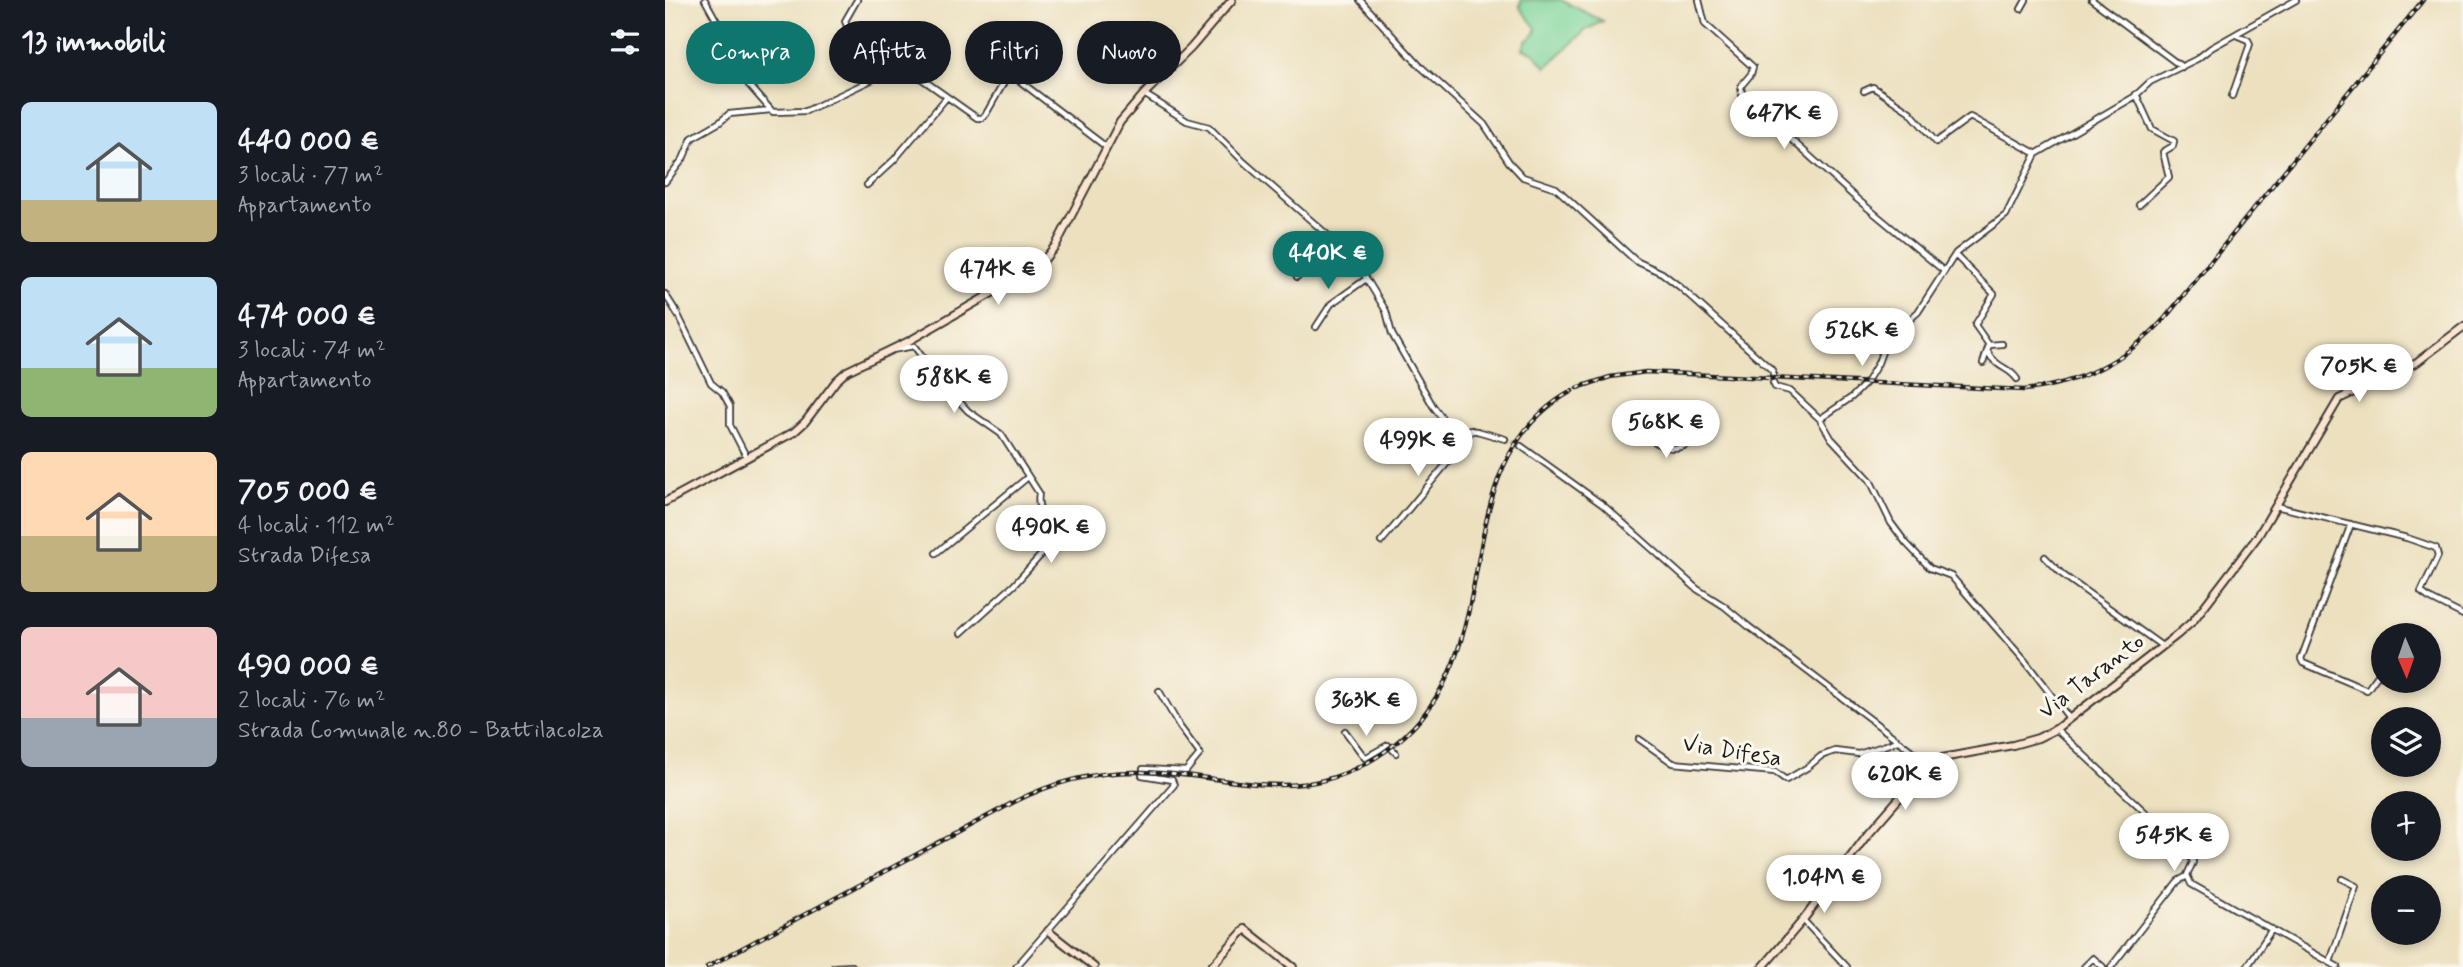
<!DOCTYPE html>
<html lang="it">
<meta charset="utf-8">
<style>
:root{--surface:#171b24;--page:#242831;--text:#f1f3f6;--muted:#9ea1a6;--accent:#0f766e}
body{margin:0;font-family:Mynerve,sans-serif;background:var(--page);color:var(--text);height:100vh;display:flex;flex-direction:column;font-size:26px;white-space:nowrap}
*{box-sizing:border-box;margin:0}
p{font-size:23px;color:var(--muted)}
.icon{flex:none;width:38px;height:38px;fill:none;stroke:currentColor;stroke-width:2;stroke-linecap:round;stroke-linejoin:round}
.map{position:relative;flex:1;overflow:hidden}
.drawer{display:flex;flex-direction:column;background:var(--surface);width:665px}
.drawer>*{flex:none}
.top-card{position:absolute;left:21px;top:21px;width:665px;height:63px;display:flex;gap:14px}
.needle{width:46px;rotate:178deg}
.controls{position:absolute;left:1706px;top:623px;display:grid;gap:14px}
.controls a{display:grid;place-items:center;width:70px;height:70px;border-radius:50%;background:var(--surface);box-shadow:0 4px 10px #0003;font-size:35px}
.price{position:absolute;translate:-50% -60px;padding:0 16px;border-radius:24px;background:#fff;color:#222;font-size:23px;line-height:46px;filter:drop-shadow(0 2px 4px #0008)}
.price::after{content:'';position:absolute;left:50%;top:42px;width:21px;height:16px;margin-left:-10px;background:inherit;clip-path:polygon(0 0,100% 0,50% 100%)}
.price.current{background:var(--accent);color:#fff}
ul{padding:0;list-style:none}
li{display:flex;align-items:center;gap:21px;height:175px;padding:0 21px}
li span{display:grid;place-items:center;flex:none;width:196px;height:140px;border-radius:10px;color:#555}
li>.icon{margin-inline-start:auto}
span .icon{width:84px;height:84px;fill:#fffc;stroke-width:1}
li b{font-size:30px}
h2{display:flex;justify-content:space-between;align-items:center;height:84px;padding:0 21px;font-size:30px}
.tag{padding:0 24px;border-radius:32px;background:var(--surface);box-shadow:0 4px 10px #0003;font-size:24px;line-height:63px}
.tag.current{background:var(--accent);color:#fff}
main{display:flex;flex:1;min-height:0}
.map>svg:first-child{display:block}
.green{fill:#7cd498;stroke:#4c785a;stroke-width:2}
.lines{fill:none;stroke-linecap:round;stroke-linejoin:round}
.street-tunnel{stroke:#c2b99e;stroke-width:4.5;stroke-dasharray:4.5 2;stroke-linecap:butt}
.street-casing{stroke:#3b3934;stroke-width:8}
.secondary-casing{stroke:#3b3934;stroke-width:10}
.street{stroke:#fff;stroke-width:4.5}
.secondary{stroke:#fce5d0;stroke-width:6}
.rail-casing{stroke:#1c1c1c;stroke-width:4.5}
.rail{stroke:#fbf7ec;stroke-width:2;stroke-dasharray:5;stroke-linecap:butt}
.labels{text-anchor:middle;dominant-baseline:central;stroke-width:6;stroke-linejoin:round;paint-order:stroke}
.street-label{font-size:23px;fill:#1c1c1c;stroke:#fbf7ec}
</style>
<main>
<section class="drawer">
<h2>13 immobili<svg class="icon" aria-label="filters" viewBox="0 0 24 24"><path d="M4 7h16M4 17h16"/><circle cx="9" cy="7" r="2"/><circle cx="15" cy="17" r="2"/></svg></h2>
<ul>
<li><span style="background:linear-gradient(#bfe0f5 70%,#c2b280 0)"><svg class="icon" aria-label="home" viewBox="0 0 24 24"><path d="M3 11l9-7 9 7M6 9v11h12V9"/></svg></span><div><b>440 000 €</b><p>3 locali · 77 m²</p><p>Appartamento</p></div></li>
<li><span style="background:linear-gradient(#bfe0f5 65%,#8fb573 0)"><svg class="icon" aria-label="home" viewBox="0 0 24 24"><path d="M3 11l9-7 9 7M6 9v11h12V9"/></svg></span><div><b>474 000 €</b><p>3 locali · 74 m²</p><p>Appartamento</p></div></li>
<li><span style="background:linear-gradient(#ffd9b3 60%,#c2b280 0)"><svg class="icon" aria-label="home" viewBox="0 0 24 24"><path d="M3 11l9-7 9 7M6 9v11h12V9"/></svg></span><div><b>705 000 €</b><p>4 locali · 112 m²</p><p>Strada Difesa</p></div></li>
<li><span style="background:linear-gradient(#f6c9c9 65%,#9aa5b1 0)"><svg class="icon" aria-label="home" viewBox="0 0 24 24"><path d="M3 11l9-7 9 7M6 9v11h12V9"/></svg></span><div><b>490 000 €</b><p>2 locali · 76 m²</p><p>Strada Comunale n.80 - Battilacolza</p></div></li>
</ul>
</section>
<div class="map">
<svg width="1798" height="967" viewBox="0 0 1798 967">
<rect width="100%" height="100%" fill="#fbf7ec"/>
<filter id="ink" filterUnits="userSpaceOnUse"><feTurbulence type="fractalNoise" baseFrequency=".0143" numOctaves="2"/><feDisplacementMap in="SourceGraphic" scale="14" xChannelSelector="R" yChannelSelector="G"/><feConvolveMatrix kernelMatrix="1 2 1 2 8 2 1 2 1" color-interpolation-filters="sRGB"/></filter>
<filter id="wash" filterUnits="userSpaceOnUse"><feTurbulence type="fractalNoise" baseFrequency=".00686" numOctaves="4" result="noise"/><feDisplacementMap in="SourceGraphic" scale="28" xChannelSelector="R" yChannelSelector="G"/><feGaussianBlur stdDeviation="1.57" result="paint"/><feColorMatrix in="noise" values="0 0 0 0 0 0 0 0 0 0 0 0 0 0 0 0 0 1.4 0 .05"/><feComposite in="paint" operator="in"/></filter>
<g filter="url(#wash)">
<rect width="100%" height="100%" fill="#ece0bf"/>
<path class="green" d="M856,0H896L938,21L921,30L881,67L868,52L858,49L861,41L870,34L871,28L855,8Z"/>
</g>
<g filter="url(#ink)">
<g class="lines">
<path class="street-tunnel" d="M840,439L856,446"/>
<g class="street-casing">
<path id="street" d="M40,0L59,34L71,70L106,110
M192,0L180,21L182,26L312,118H317L321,114L342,77L348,76L440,146
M695,0L754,65L819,124L844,162L858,177L891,188L971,261L997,273L1015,287L1108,371V376
M1034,0L1040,24L1088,67L1086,74L1076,86L1077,95L1192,199L1279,271
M1427,0L1517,67
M1356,9L1361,0
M1199,91L1208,87L1245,112L1271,142L1305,117L1370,153
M479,94L522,121L544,127L579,162L689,258L721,311L727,334L768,406L783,426L788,429L812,431L840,439
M1471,94L1487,129L1509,141L1508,146L1498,152L1504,177L1474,205
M1567,96L1585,44L1583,40L1571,35
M0,182L18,159L27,138L55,122L64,114L106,110L108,112L141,111L236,66
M202,185L229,160L282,97
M1290,255L1329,294L1310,325L1324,345
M632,277L669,240
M0,294L12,313L46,383L57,392L65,406V425L82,458
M651,327L666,304L701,279
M227,350L249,346L272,377L303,411L336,434L374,493C371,511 380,521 393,532V536L349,585L296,633
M1322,351C1333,370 1343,366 1352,379
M1318,363L1324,345L1337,344
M1108,383L1110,387L1125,391L1155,419L1166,438L1205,480L1226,523L1241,543L1265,568L1286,576L1360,661L1404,718
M1155,419L1187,397L1201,383L1213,363L1221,341L1253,312L1291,253L1341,215L1371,154L1469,97L1485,82L1532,59L1546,48L1631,0
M973,428C987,440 999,453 1019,446C1027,443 1028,435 1038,434
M856,446L938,505L1032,589L1059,606L1083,626L1264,764
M1611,506L1742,538L1771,548L1773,556L1756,592L1764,598L1798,615
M1686,524L1636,659L1638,663L1702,690L1713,675L1718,677
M716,542L794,449L807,430
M271,553L363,477
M1380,557L1398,575L1497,646
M1391,729L1525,854L1528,862L1522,875L1526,884L1673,967
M680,731L700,758L723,745L731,753
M974,739L1008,763L1110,772L1121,780L1143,767L1156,756L1170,751L1194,754L1233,741
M1138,920L1182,967
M1665,962L1691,886L1677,879
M169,967L187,966
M351,967L509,785L507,780L477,775L478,769L521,771L535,754L515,727L494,691
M1419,967L1428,958L1438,967
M1446,967L1513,881L1522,876
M1582,967L1607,929"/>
</g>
<g class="secondary-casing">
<path id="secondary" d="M0,502L129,432L140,422L171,381L182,371L244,341L374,266L391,245L455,122L479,94L526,48L567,0
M383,931L429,967
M546,967L580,929L628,967
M1098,967L1138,920L1202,835L1264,764L1277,758L1348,745L1373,738L1391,729L1512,635L1528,621L1593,536L1674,399L1752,362L1798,327"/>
</g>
<use href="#street" class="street"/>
<use href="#secondary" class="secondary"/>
<g class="rail-casing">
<path id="rail" d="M912,388L945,377L981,372L1359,390C1415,384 1462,360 1500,318L1758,0
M42,967L349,802C388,782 432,771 476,772C573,774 643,814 731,743C851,646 773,465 907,391"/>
</g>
<use href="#rail" class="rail"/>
</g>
</g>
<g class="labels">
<g class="street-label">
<text transform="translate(1427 677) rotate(-37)">Via Taranto</text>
<text transform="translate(1067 752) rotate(9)">Via Difesa</text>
</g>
</g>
</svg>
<div class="controls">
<a><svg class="needle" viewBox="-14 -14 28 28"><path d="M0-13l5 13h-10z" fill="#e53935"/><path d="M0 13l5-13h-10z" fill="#9ea1a6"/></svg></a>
<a><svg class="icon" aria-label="layers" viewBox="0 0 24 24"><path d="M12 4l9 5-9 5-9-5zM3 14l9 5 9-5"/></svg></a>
<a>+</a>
<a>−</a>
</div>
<b class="price" style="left:1119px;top:151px">647K €</b>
<b class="price current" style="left:663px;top:291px">440K €</b>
<b class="price" style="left:333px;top:307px">474K €</b>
<b class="price" style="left:1197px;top:368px">526K €</b>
<b class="price" style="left:1694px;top:404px">705K €</b>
<b class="price" style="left:289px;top:415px">588K €</b>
<b class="price" style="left:1001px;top:460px">568K €</b>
<b class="price" style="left:753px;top:478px">499K €</b>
<b class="price" style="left:386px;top:565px">490K €</b>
<b class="price" style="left:701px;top:738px">363K €</b>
<b class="price" style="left:1240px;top:812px">620K €</b>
<b class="price" style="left:1509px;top:873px">545K €</b>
<b class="price" style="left:1159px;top:915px">1.04M €</b>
<div class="top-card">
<a class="tag current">Compra</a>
<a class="tag">Affitta</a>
<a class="tag">Filtri</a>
<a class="tag">Nuovo</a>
</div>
</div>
</main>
